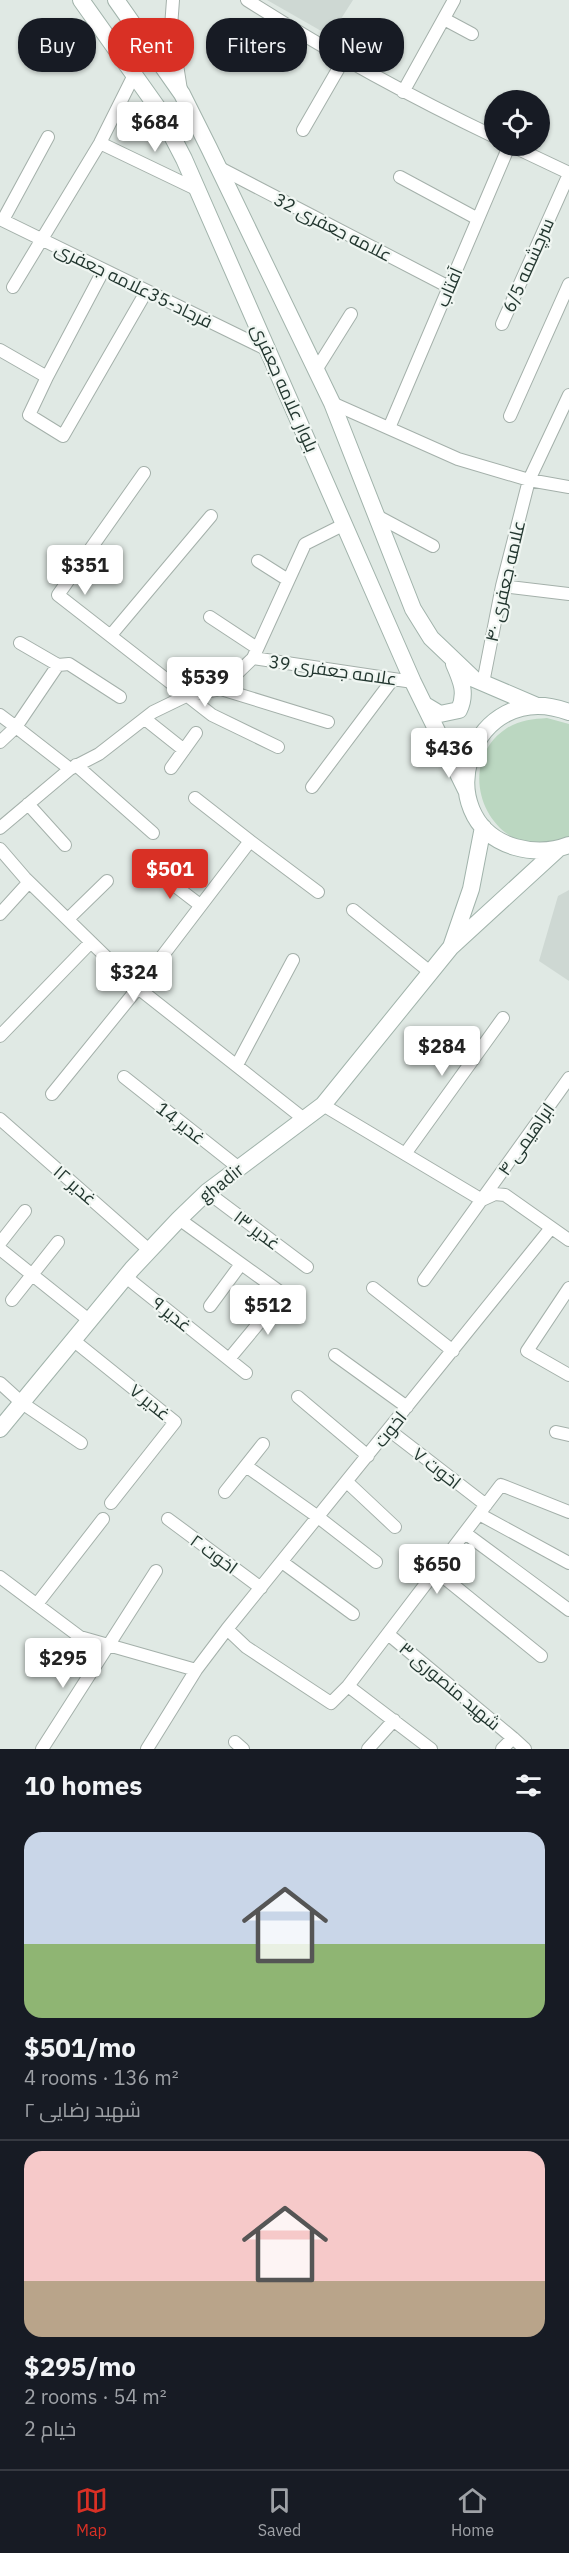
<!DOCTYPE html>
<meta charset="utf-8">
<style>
:root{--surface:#171b24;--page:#242831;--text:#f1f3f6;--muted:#9ea1a6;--line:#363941;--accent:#d93025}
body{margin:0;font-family:"IBM Plex Sans",Cairo,sans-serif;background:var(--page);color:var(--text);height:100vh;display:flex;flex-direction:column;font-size:22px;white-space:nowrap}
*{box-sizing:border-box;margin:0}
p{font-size:20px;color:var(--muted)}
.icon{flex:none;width:33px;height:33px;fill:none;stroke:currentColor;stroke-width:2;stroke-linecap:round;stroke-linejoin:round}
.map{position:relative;height:1749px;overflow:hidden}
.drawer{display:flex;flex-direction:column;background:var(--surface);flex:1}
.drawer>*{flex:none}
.hud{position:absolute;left:18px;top:18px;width:534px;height:54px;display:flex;gap:12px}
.fabs{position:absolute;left:484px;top:90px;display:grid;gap:12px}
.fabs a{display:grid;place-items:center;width:66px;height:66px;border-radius:50%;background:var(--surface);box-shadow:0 2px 4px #0004;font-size:30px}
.price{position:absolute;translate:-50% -51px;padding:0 14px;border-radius:6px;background:#fff;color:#222;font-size:20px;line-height:39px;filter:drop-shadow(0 2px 3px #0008)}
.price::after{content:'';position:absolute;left:50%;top:36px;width:18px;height:14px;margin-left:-9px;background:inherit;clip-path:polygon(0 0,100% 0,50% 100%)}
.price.active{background:var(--accent);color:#fff}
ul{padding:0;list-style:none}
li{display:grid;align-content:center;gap:12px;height:318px;padding:0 24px}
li+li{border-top:2px solid var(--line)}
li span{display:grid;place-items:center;height:186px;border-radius:18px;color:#555}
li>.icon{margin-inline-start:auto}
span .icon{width:108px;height:108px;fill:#fffc;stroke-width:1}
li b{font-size:26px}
h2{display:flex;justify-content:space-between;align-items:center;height:72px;padding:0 24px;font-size:26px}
.tag{padding:0 21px;border-radius:24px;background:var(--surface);box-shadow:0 2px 4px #0004;font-size:21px;line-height:54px}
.tag.active{background:var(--accent);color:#fff}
.tabs{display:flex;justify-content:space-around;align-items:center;height:84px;border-top:2px solid var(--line);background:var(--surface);font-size:16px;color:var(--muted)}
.tabs a{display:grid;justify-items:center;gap:3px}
.tabs .active{color:var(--accent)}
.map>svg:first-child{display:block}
.built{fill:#ced8d3}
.green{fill:#bbd7c1}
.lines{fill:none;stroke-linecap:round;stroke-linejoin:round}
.minor-casing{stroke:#a4b0aa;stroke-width:14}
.secondary-casing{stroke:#a1b3ab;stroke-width:18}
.minor{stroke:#fff;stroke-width:12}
.secondary{stroke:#fff;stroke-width:16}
.labels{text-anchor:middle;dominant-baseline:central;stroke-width:4.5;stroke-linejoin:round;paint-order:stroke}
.street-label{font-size:18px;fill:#233730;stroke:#f0f6f2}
</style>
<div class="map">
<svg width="569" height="1749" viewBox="0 0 569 1749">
<rect width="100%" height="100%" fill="#e0e9e4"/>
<path class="built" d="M267,0H353L330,36Z
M569,890V981L539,961L558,896Z"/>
<path class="green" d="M547,718L569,724V839C562,841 554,844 547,845C484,849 453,763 507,728C520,720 533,719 547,718Z"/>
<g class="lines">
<g class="minor-casing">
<path id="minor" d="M173,0L171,27L181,90
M247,0C327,51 409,96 495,137
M444,19L472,34
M263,65L285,24
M403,92L454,0
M303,130L344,59
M100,143L198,190
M512,146L569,173
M218,167L449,287
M400,177L478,219
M0,219L268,350
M3,220L48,137
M13,287L100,143L134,75
M502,324L569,174
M0,350L47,377L103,271
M316,370L351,314
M47,377L29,415L63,436L146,292
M332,403L458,459L529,480L569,487
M510,416L569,284
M389,428L509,146
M144,473L58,595L212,715L278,747
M377,516L433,546
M258,561L288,580
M502,586L569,594
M210,617L257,648
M111,635L211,516
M20,643L58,665L69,664L120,697
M253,658L413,682
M483,683L502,586L529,480L569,395
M221,689L328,722
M0,715L16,727L58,665
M145,719L184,750
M0,742L16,727L70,769
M76,765L153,833
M171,768L196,733
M312,787L393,679
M195,798L250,841
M28,804L65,845
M0,828L70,769L99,754L153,712L186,696L221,689L253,658L305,544L345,524
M0,849L25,878L138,988L304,1119
M157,872L200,905
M353,910L430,972
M0,914L29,882
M68,919L107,881
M0,1036L91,942
M237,1065L293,960
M124,1077L239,1168
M52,1094L138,988L250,841L318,892
M323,1105L482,1200L495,1194L505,1195L569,1240
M0,1119L149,1250
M405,1154L503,1018
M207,1192L307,1267
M179,1219L283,1294L229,1359
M0,1243L25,1211
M0,1249L90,1321
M126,1277L246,1373
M424,1280L569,1078
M373,1288L453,1351
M569,1288L527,1351L569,1375
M12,1300L58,1242
M210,1306L241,1264
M73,1340L175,1422L111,1503
M335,1355L407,1407
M0,1383L22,1403L81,1443
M298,1397L368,1456
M389,1430L486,1505
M556,1432L569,1435
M246,1466L318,1517L376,1562
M347,1482L395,1527
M225,1492L263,1444
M479,1514L569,1563
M168,1519L261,1588
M465,1533L569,1610
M282,1562L353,1614
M436,1571L541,1656
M0,1577L80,1637L196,1670L227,1629L246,1647L331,1703L348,1686L431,1749
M37,1604L103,1519
M227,1629L551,1228
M388,1634L513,1738
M348,1686L501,1485L569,1512
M235,1742L243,1749
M42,1749L156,1571
M147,1749L196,1670
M368,1749L394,1720
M502,1749L513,1738L525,1749"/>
</g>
<g class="secondary-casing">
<path id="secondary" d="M81,0L157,107L184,159L413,682L466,790
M116,0L182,94L209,148L332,403L413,609L431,638L474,679L535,705
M425,705L440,714L459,710C467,693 461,680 454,664
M569,712C470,675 425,820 515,847C533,852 551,852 569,845
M483,827L471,889L451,947L558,849
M0,1429L132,1269L179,1219L207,1192L323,1105L451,947"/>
</g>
<use href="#minor" class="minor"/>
<use href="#secondary" class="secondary"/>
</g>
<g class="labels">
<g class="street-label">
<text transform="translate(333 227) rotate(27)">علامه جعفری 32</text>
<text transform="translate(528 265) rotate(-66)">سرچشمه 6/5</text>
<text transform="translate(134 285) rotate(26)">فرجاد-35علامه جعفری</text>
<text transform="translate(449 287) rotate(-67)">آفتاب</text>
<text transform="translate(285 388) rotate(66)">بلوار علامه جعفری</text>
<text transform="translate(505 581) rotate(-77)">علامه جعفری ۴۰</text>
<text transform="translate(333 670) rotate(8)">علامه جعفری 39</text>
<text transform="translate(181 1123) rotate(38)">غدیر 14</text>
<text transform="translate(526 1139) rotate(-55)">ابراهیمی ۴</text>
<text transform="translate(221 1183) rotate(-39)">ghadir</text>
<text transform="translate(75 1185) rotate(41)">غدیر ۱۲</text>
<text transform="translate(257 1230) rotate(37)">غدیر ۱۳</text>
<text transform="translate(172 1314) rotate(39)">غدیر ۹</text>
<text transform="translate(150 1402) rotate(39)">غدیر ۷</text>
<text transform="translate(390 1429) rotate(-51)">اخوت</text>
<text transform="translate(437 1468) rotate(38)">اخوت ۷</text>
<text transform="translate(214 1554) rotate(36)">اخوت ۲</text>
<text transform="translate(450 1686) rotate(40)">شهید منصوری ۳</text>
</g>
</g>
</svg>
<div class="fabs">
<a><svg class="icon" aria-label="locate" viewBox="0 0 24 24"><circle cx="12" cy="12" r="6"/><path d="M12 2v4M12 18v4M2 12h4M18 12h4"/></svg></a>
</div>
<b class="price" style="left:155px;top:153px">$684</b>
<b class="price" style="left:85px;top:596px">$351</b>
<b class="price" style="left:205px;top:708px">$539</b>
<b class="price" style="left:449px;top:779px">$436</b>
<b class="price active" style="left:170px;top:900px">$501</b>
<b class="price" style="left:134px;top:1003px">$324</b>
<b class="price" style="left:442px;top:1077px">$284</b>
<b class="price" style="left:268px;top:1336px">$512</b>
<b class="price" style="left:437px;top:1595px">$650</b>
<b class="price" style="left:63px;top:1689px">$295</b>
<div class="hud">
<a class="tag">Buy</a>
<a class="tag active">Rent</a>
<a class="tag">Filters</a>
<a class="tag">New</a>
</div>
</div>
<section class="drawer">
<h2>10 homes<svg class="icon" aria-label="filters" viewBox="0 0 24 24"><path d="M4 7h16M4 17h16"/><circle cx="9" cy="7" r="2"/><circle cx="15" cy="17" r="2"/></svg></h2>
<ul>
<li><span style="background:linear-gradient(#c9d6e8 60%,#8fb573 0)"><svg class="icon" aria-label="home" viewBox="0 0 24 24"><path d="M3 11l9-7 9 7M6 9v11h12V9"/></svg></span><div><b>$501/mo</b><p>4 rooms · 136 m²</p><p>شهید رضایی ۲</p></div></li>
<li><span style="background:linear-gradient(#f6c9c9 70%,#b9a48a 0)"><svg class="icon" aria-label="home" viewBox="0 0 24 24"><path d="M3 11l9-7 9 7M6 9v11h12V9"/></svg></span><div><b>$295/mo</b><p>2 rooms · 54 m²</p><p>2 خیام</p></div></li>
</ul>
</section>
<nav class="tabs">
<a class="active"><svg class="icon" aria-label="map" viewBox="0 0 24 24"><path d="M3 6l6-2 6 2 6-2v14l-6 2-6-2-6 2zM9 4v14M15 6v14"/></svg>Map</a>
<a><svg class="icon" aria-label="saved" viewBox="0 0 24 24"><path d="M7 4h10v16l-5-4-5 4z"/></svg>Saved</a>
<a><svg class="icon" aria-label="home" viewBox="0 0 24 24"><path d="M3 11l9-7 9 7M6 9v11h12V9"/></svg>Home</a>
</nav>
